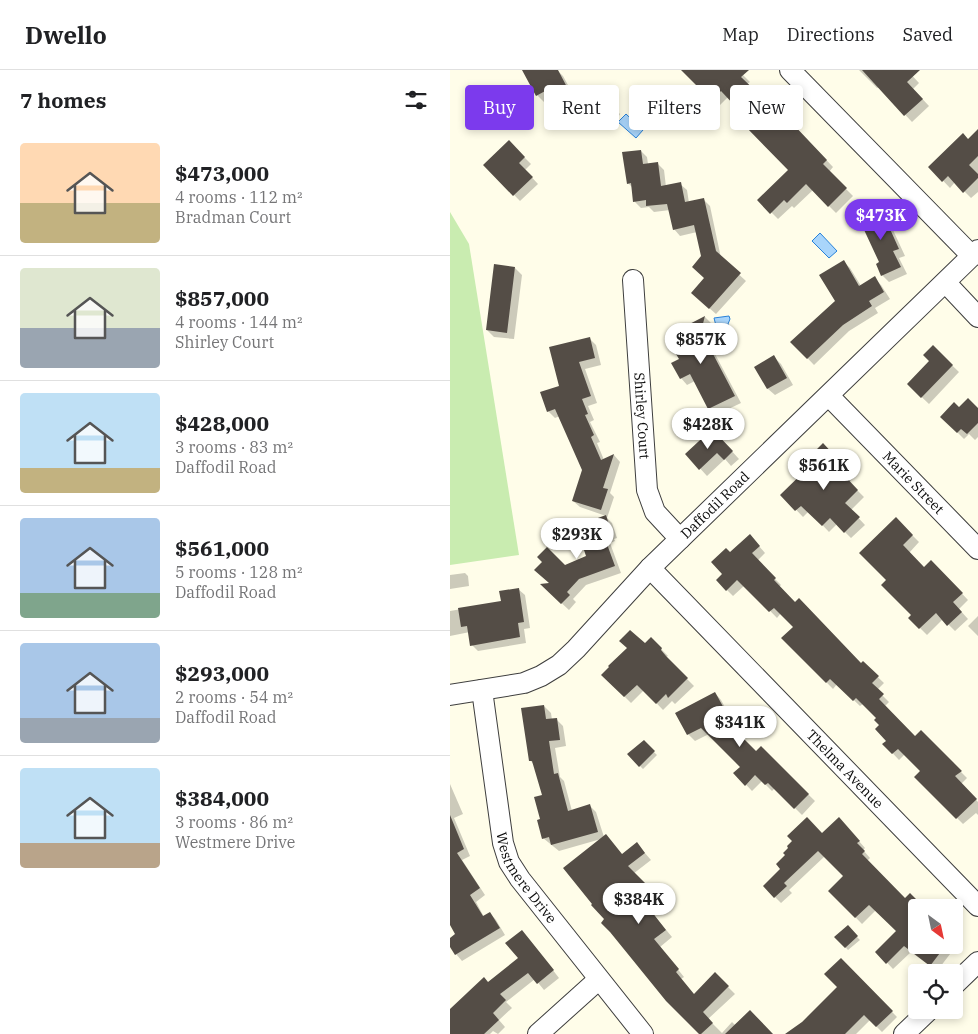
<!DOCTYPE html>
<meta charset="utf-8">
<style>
:root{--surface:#fff;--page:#f2f2f2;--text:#202124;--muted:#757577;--line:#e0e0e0;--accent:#7c3aed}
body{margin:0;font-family:"IBM Plex Serif",serif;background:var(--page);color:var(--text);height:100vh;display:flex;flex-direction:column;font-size:19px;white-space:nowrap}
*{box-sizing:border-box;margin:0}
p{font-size:16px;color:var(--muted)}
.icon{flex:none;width:28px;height:28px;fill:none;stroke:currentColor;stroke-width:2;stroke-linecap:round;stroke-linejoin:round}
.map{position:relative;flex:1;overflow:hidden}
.details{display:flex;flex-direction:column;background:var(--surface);width:450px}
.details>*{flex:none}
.top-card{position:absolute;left:15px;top:15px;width:438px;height:45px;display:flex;gap:10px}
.needle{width:32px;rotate:147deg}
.tools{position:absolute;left:458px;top:829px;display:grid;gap:10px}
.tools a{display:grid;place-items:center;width:55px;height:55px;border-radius:5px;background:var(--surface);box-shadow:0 2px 8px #0003;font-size:25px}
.price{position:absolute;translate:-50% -42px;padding:0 11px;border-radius:18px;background:#fff;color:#222;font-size:16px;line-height:32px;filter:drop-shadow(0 1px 2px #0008)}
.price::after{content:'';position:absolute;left:50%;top:30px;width:15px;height:11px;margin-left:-8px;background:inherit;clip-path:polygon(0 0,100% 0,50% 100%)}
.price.selected{background:var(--accent);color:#fff}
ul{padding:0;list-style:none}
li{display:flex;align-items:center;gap:15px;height:125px;padding:0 20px}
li+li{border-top:1px solid var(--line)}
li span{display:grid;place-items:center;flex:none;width:140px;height:100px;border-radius:5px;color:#555}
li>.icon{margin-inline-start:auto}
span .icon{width:60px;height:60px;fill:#fffc;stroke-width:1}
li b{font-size:21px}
h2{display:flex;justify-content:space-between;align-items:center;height:60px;padding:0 20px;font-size:21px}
.pill{padding:0 18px;border-radius:5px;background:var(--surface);box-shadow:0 2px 8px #0003;font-size:18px;line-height:45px}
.pill.selected{background:var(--accent);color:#fff}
header{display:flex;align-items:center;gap:30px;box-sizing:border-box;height:70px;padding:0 25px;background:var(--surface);border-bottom:1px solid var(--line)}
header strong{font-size:24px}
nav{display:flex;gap:28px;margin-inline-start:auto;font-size:18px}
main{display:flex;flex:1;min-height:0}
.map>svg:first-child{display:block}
.park{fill:#c9ecb0}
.water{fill:#a9d5fb;stroke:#2982d9}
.shadow{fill:#0003}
.building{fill:#544d46}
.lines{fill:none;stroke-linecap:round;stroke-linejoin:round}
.minor-casing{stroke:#3e3e3e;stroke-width:22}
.minor{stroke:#fff;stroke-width:20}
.labels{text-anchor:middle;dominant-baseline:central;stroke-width:5;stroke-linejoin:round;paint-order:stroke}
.street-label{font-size:14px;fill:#0b0b0b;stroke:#fff}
</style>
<header>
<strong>Dwello</strong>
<nav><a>Map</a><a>Directions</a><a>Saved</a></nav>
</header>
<main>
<section class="details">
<h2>7 homes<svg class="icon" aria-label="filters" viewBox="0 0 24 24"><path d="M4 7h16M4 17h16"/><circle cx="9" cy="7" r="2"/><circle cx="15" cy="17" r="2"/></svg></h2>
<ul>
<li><span style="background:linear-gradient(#ffd9b3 60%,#c2b280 0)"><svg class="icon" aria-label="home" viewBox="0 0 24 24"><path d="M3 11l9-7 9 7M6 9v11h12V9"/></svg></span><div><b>$473,000</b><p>4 rooms · 112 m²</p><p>Bradman Court</p></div></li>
<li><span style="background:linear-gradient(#dfe7d0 60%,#9aa5b1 0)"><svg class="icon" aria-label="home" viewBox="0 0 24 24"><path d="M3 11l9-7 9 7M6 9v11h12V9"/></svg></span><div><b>$857,000</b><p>4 rooms · 144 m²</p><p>Shirley Court</p></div></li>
<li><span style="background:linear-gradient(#bfe0f5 75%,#c2b280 0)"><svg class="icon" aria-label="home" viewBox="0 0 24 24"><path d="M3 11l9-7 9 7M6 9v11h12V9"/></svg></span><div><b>$428,000</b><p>3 rooms · 83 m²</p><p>Daffodil Road</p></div></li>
<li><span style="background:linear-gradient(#a9c7e8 75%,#7fa58c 0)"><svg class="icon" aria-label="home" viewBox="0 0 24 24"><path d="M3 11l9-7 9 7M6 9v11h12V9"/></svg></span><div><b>$561,000</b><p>5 rooms · 128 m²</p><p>Daffodil Road</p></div></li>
<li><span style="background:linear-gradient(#a9c7e8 75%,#9aa5b1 0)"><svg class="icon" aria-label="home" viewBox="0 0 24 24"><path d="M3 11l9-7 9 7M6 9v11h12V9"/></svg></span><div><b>$293,000</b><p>2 rooms · 54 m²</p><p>Daffodil Road</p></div></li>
<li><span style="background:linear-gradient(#bfe0f5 75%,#b9a48a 0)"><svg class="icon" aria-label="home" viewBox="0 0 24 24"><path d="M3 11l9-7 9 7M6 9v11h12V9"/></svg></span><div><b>$384,000</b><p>3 rooms · 86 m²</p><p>Westmere Drive</p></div></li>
</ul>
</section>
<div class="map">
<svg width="528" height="964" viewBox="0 0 528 964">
<rect width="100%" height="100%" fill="#fffde9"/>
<path class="park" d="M0,142L19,174L69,485L0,495Z"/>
<path class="water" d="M176,44L193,60L186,68L168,52Z
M370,163L387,181L379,188L362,171Z
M279,246L280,249L278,254L284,269L282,273L271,275L264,248Z"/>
<path class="shadow" d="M73,0H107L113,6L124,26L108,34L102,27L94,32L87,25Z
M233,0H288L300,12L297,14L339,55L341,53L383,97L379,102L403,126L386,143L363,120L344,138L342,136L328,149L309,130L339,100L303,53L278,27L267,38L249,20L251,18Z
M409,0H457L469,13L463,19L479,36L462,52L429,17L427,18Z
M167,41L170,44L162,59L138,44Z
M528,61V122L521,128L505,112L500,118L480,97L518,70Z
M59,72L81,94L75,100L88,114L70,131L35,95Z
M191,81L197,87L198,94L207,93L214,100L216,117L230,114L237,120L239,133L254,130L260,136L271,188L296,211L266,244L249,229L256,208L247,162L230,166L224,159L220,140L204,142L199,137L191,138L185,132L183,118L178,113Z
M431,141L437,147L455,186L449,188L457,204L439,212L432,205L430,193Z
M393,191L400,198L411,216L424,208L431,215L440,229L425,238L428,243L399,261L364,295L342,272L387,231Z
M65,198L72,205L64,269L44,267L37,260Z
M255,247L261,253L257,269L291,333L266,345L259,339L245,311L237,315L231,308L230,290Z
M139,268L146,275L151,295L135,299L147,333L138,336L144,350L140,352L150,372L147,373L154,390L164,385L170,392L160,423L164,427L157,448L162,453L167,468L164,469L165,471L160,473L171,503L136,515L123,529L126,532L119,540L92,515L101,514L115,496L138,487L127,456L156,446L130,437L123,431L133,400L110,346L105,348L98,341L110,316Z
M483,277L509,302L479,334L458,314L480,291Z
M324,287L331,294L343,315L325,325L318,319L306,297Z
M509,338L528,340V367L525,370L519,364L514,369L492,347Z
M269,367L289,389L281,396L275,389L257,406L237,384Z
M373,375L404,407L399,412L414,427L401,440L415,455L401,468L387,454L379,462L359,441L353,447L332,425L370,388Z
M446,449L469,472L459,483L474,498L481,491L518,530L509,539L518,549L505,561L493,549L477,565L460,548L463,545L438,510Z
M300,466L315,483L307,491L331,515L329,517L411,595L413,593L434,613L427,620L439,632L434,637L465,668L471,662L517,708L511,714L528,732V745L526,743L513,754L466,707L472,701L455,684L449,690L434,674L438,671L428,648L413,634L410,636L387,614L383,619L333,568L344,557L331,543L327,548L295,515L283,526L267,510L274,504L280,484Z
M15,503L18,506L19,516L0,519V505Z
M68,519L75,525L80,558L74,559L76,573L28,581L22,575L20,562L0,566V541L52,532Z
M528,546V566L518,556Z
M201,569L218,586L216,587L222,594L244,616L225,634L222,631L213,640L194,620L181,633L153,605L195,575Z
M265,623L271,630L282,650L296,664L292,668L306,683L311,678L365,731L352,745L325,718L322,721L312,711L302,721L285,703L291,697L259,664L245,671L238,664Z
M94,636L101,643L102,650L106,649L113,656L116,676L105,678L110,707L114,711L122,741L140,736L146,742L154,767L172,785L187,774L201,790L183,804L214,834L203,844L222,867L210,877L234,907L231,909L244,925L265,904L285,924L258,949L272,963L282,952L286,956L318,964H250L156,849L151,769L109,781L93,768L91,750L93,726L84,695L81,691Z
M194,672L207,685L193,699L179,685Z
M0,714L13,744L4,748L20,786L12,790L35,825L26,832L34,847L40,843L46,850L55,865L12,891L6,884L0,874V869L7,865L0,847Z
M395,755L415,778L413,780L420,788L417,791L455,830L460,825L473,838H466V875H504V872L507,875L487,901L461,882L443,899L427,882L447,861L426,840L412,854L380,821L395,806L375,786L339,820L342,823L331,833L314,816L372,765Z
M397,857L410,870L398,880L386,867Z
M78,868L109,908L94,920L85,909L56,932L62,938L49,950L55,957L48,964L43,961L40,964H0V940L70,889Z
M391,890L447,947L432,962L420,950L406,964H337L352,953L388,917Z"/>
<path class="building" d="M72,0H108L118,19L101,28L97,20L86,26Z
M231,0H299L291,7L339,53L341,52L377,90L373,94L397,118L378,137L356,114L337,133L334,130L320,144L307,130L338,100L296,57L301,53L271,21L259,32L248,20L249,18Z
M412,0H470L457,12L473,29L454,46Z
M146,27L168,40L158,57L136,44Z
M528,59V86L519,95L528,104V108L513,123L498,106L492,112L478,97L513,63L518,69Z
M59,70L75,87L69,93L83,107L63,126L33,95Z
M191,80L193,94L208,92L211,116L231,112L235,132L254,128L266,181L291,203L259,239L241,223L254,208L242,197L251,186L244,155L223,160L217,134L196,136V130L183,132L181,113L177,114L172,82Z
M431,139L449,179L443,181L451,197L431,206L426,194L429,192L409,149Z
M394,190L409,216L425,206L434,222L419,231L422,236L393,255L357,289L340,272L385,231L369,205Z
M44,194L65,197L57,263L36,260Z
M255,246L251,261L285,326L258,339L240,304L230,309L221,293L229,289L226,284L230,281L224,271L228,269L224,262Z
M140,267L145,288L129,292L141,326L132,329L138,344L135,345L144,365L141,367L151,390L164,384L153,418L158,419L151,440L122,431L132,400L105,339L97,342L90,322L109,316L99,277Z
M483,275L503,295L471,328L457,314L479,291L473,285Z
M324,285L337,308L317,319L304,297Z
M518,328L528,338V353L517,364L511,359L507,363L490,347L504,332L509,337Z
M262,359L283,381L274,390L267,383L249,400L235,384Z
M373,373L398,400L393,404L408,420L395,433L410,447L394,463L380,448L372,456L351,436L345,441L330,425L368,388L363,383Z
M156,445L161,461L158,462L159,464L154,466L165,496L129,509L117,522L120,525L111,534L90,514L99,513L84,500L92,492L87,487L97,477L115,495L136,486L126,456Z
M446,447L463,465L453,475L474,497L481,490L513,523L503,532L512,542L497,556L486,543L469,559L458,548L461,545L431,515L436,510L409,483Z
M300,464L310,476L302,483L326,508L324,510L345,532L349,528L411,593L413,591L429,606L422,613L434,624L429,629L465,666L471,660L512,701L505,706L527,729L506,749L464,707L470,701L448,679L442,684L432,674L436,671L425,659L429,655L424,650L426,648L406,628L403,631L380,609L376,613L331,568L343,557L324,538L319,542L287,510L276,521L266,510L272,504L261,492L276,478L280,482Z
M69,518L74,552L68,553L70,567L20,576L17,556L11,557L8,538L51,531L49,521Z
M180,560L195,573L201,567L212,578L211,580L216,586L238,608L218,628L216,624L206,634L187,615L174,627L151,605L159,597L158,596L177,578L169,571Z
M265,622L276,642L290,657L286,661L306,681L311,676L359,724L344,739L318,713L315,715L305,705L295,716L283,703L290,697L251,658L237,665L225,643Z
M94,635L96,649L107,648L110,670L99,671L104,704L108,703L118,741L140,734L148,762L101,775L99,767L92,769L87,750L90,749L84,727L92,725L82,691H79L71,638Z
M194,670L205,681L189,697L177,684Z
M0,745L14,779L7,783L30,818L20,825L33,846L40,842L50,858L5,885L0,877V868L5,864L0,855Z
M357,747L372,763L389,747L410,771L407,773L415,781L412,784L455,828L460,823L466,829V875H496L480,896L454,876L436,894L425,882L446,861L419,835L405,848L378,821L393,806L368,781L334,813L337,816L324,828L313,816L330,799L326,794L335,785L333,783L338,778L337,776L342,771L337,766Z
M156,764L172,784L187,772L195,783L178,796L208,826L198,837L216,860L204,869L229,899L226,902L244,924L265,902L279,916L253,942L263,953L251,964H249L216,931L160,862L151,853L154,849L141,835L142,834L113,798Z
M398,855L408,866L395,878L384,867Z
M72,860L104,900L87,914L78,903L50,924L56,930L43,943L49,950L34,964H0V939L34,907L38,912L68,888L55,873Z
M391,888L443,941L426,957L414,945L395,964H335L352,952L387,917L374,904Z
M300,940L323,964H275Z"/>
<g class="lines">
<g class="minor-casing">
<g id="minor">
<path d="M340,0L522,186"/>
<path id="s1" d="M183,210L197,420L205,442L230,469"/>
<path d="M496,213L528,247"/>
<path id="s2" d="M379,326L528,479"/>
<path id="s3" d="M200,498L528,836"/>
<path id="s4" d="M32,620L53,773L59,792L70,809L193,964"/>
<path id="s5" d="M0,625L74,613L91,606L109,595L126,579L200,498L528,180"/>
<path d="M504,915L528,892"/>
<path d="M88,964L148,910"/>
<path d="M454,964L479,940"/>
</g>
</g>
<use href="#minor" class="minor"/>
</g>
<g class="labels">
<g class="street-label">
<text stroke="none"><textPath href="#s1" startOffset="136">Shirley Court</textPath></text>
<text stroke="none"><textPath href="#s2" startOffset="121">Marie Street</textPath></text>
<text stroke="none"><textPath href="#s5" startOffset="338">Daffodil Road</textPath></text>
<text stroke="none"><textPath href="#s3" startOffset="280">Thelma Avenue</textPath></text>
<text stroke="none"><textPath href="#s4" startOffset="196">Westmere Drive</textPath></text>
</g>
</g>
</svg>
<div class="tools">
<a><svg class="needle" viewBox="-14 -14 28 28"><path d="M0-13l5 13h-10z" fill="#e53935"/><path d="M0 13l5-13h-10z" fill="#757577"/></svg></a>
<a><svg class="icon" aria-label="locate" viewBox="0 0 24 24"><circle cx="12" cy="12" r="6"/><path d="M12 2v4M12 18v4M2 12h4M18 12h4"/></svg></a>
</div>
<b class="price selected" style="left:431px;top:171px">$473K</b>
<b class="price" style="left:251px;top:295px">$857K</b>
<b class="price" style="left:258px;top:380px">$428K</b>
<b class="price" style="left:374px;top:421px">$561K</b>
<b class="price" style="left:127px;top:490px">$293K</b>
<b class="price" style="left:290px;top:678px">$341K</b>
<b class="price" style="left:189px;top:855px">$384K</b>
<div class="top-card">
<a class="pill selected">Buy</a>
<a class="pill">Rent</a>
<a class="pill">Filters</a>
<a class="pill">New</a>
</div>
</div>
</main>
